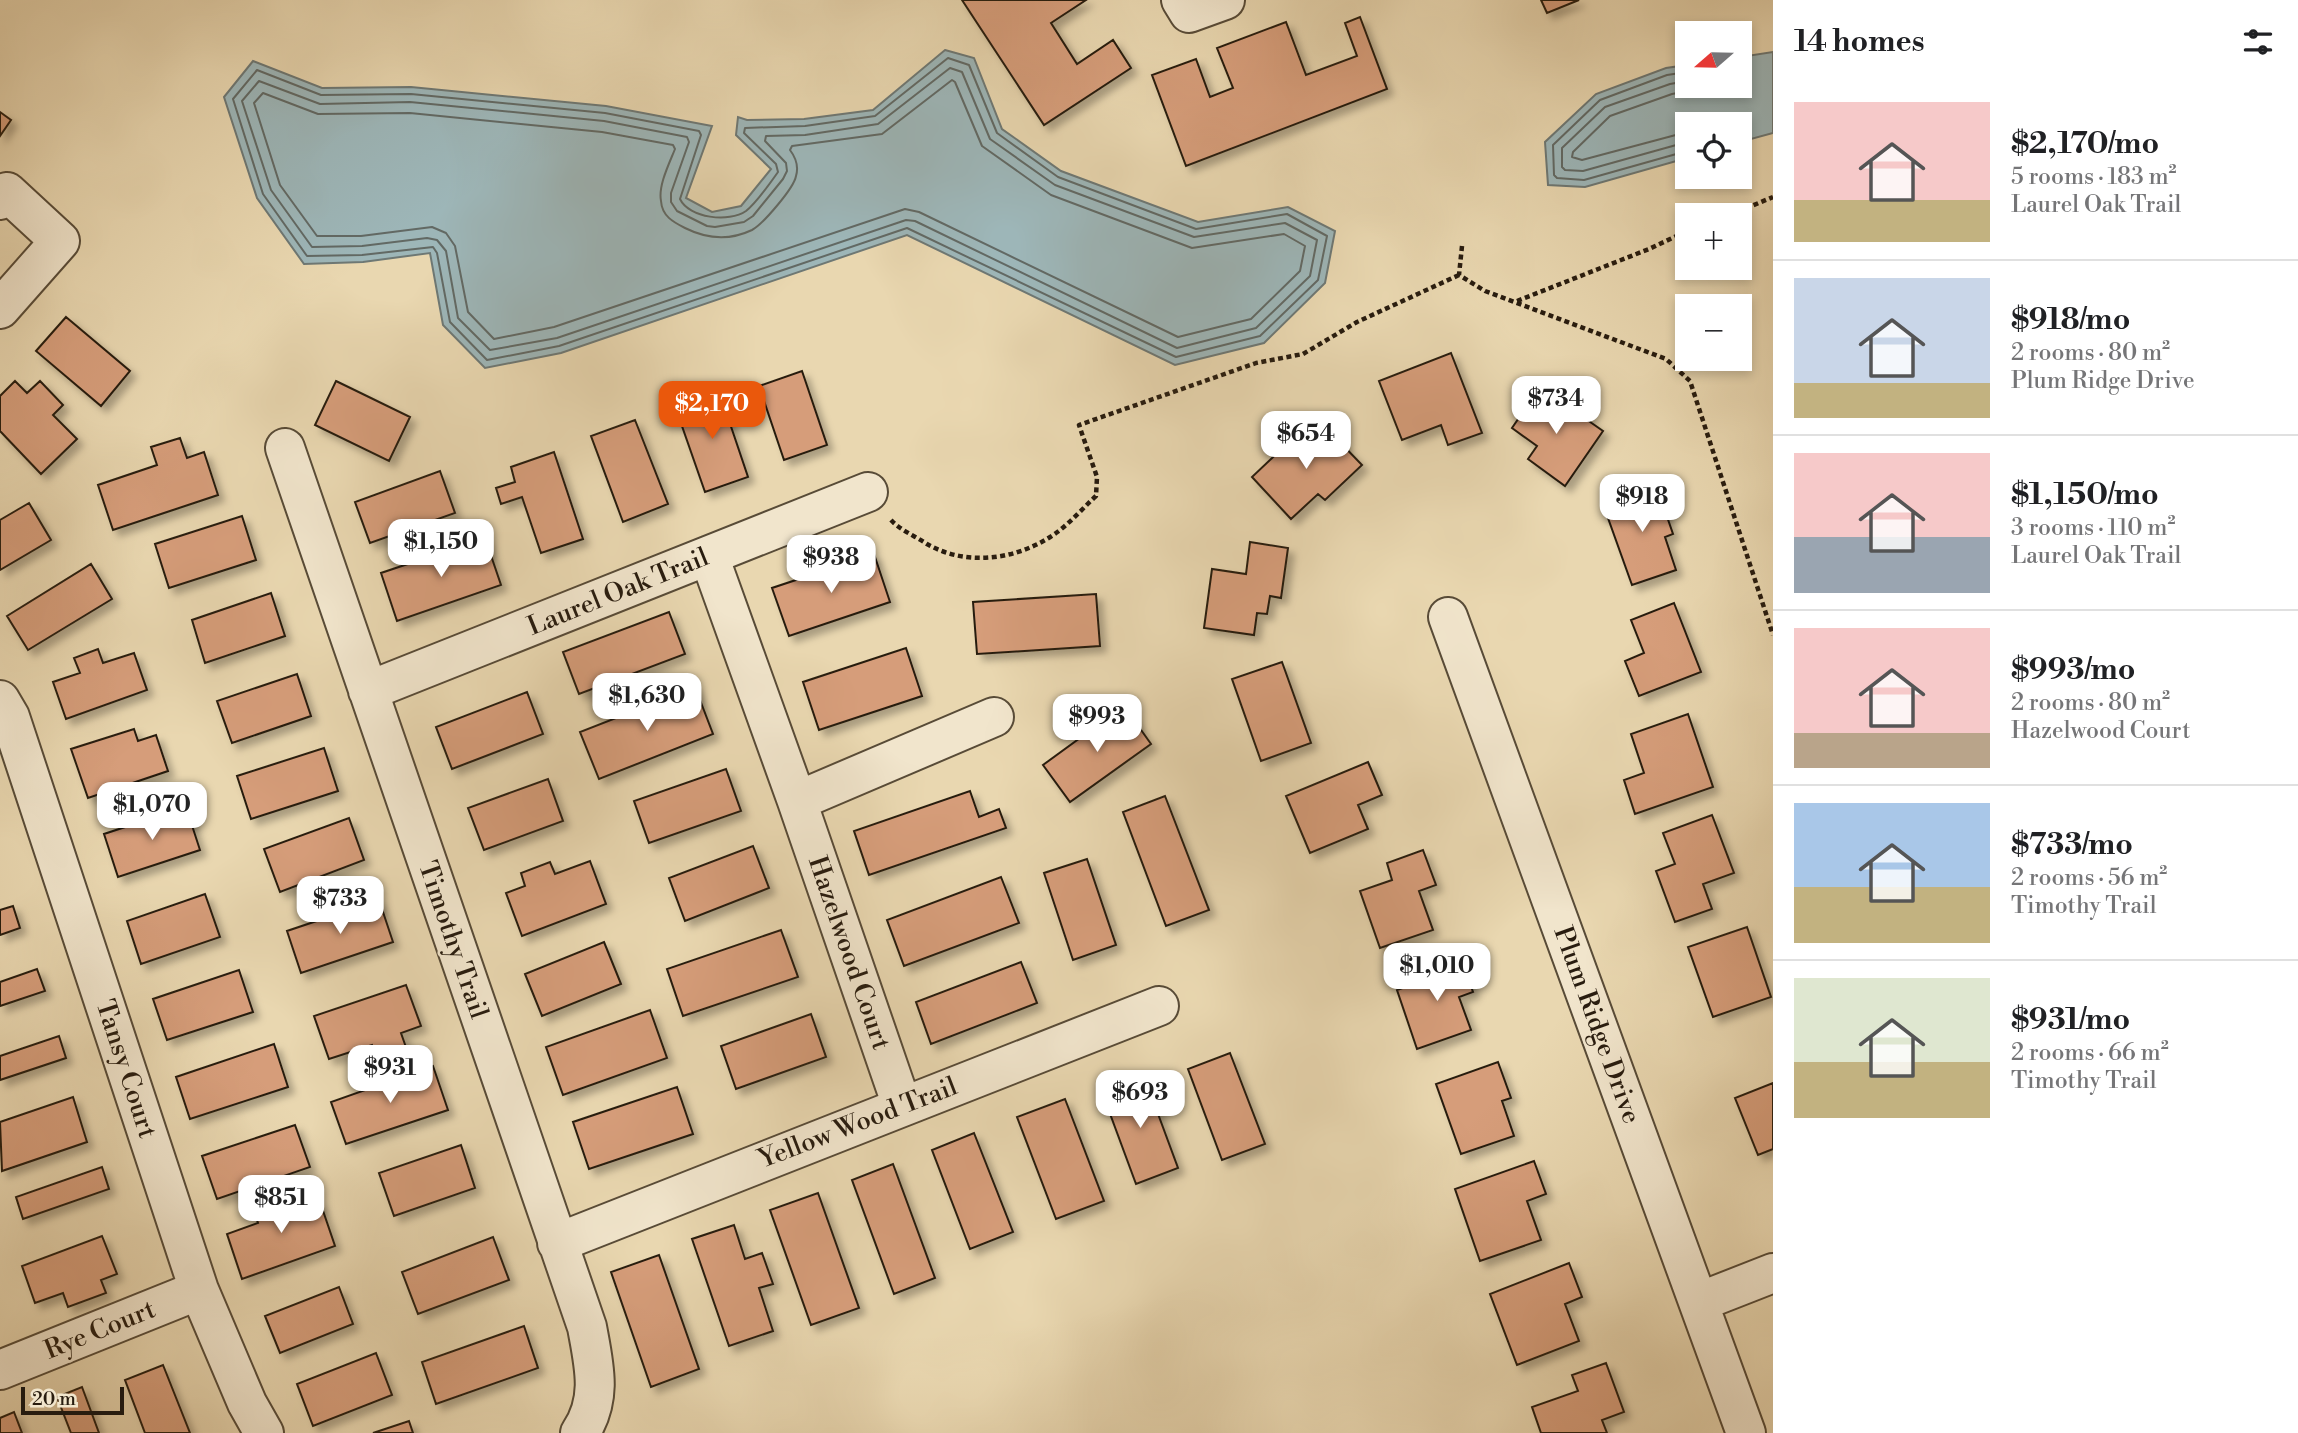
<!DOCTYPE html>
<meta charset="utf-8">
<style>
:root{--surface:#fff;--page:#f6f6f6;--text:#202124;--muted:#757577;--line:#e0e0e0;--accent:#ea580c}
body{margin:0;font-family:"Libre Bodoni",serif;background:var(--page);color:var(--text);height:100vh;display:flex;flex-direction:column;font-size:26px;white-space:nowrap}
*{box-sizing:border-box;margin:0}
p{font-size:23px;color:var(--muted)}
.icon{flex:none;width:38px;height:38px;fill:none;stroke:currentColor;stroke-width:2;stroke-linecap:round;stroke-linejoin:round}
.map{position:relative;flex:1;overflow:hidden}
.details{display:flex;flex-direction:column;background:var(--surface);width:525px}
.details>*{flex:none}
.needle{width:46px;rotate:250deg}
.buttons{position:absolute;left:1675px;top:21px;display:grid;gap:14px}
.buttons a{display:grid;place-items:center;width:77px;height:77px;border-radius:0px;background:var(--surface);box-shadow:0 4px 10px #0003;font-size:35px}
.scale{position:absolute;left:21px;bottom:18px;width:103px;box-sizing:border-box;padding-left:7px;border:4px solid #281c0f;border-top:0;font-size:19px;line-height:24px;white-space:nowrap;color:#281c0f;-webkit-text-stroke:5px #f1e5cc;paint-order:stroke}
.price{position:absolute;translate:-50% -60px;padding:0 16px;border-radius:14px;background:#fff;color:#222;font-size:23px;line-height:46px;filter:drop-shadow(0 2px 4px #0008)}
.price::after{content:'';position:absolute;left:50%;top:42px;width:21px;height:16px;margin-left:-10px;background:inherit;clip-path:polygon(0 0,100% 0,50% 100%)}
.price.on{background:var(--accent);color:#fff}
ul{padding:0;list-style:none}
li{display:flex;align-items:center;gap:21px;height:175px;padding:0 21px}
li+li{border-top:2px solid var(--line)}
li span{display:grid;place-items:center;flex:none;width:196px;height:140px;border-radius:0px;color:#555}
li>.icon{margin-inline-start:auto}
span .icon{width:84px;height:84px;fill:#fffc;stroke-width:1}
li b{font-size:30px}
h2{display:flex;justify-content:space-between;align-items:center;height:84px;padding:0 21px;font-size:30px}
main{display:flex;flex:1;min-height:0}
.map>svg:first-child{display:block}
.water{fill:#9db6b8;stroke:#6e7874;stroke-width:2}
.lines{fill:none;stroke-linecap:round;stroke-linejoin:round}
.shore{stroke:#626964;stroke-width:2}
.building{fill:#d69d7a;stroke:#281c0f;stroke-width:2;filter:url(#shadow)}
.minor-casing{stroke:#584b37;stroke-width:42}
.path{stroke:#281c0f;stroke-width:4.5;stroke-dasharray:5 3.5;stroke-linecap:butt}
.minor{stroke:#f1e5cc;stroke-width:38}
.labels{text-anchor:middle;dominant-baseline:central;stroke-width:5;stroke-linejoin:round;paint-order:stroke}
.street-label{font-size:26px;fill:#281c0f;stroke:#f1e5cc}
</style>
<main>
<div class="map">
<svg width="1773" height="1433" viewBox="0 0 1773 1433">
<defs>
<filter id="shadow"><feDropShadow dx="6" dy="6" stdDeviation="3.5" flood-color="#0004"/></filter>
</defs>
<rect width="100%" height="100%" fill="#e9d7b0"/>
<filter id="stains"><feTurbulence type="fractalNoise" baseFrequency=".00286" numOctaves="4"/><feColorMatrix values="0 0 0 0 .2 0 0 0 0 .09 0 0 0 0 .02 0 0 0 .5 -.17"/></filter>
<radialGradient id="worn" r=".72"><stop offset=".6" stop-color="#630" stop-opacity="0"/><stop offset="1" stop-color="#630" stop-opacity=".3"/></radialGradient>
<path class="water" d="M945,50L974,58L1002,129L1061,171L1198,222L1288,207L1335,231L1325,283L1264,343L1175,365L907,235L561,353L485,368L443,325L430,253L363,262L304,264L257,198L224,97L253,61L322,88L411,87L606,106L712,126L686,198L712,212L741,206L771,169L736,135L738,117L747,120L804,119L873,110Z
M1773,52V133L1740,142V124H1687V158L1585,187L1548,185L1545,142L1596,94L1666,68L1687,65V86H1740V57Z"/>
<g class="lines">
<path class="shore" d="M948,58L969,65L997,133L1058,177L1196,229L1287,214L1327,236L1318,280L1260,336L1176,357L907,228L559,346L487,360L450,322L437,253L433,247L362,255L307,256L263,194L233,99L257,70L321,95L411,94L605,113L699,131L701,135L680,199C689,218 729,223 746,211C755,204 771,182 778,172L776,164L744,133L745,128L805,126L875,116Z
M950,68L962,72L990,139L1055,185L1194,237L1285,223L1317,240L1310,276L1256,328L1177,348L915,221L906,220L557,338L490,350L458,318L446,251L437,240L427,238L362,246L312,247L271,190L242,101L259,81L320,104L410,102L604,121L687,137L689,142L671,193V202L677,211L707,226L715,227L744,222L753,216L783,179L787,171L786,163L765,141L766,136L805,135L878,124Z
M1687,72L1667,75L1600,100L1553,145L1554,175L1557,178L1584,180L1687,151
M952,80L955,82L982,146L1051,195L1192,248L1284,234L1305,246L1300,271L1251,319L1178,337L919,212L905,209L554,327L494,339L468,312L455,246L446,233L432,227L361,236H317L280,185L254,103L263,93L318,114L410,113L602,132L673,145L675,149C669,164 658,186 661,201C662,216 673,222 685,228C707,239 729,241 752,230C763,224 794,188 796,176C799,166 796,158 790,150L792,146L882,134Z
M1687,81L1670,84L1605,107L1562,148V167L1565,170L1583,171L1687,142
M1687,132L1582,160L1572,157L1573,152L1610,116L1672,94L1693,90L1702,86"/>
</g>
<path class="building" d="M962,0H1086L1051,23L1077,64L1113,40L1131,68L1044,125Z
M1541,0H1579L1547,13Z
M1360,17L1387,89L1186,166L1152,75L1196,59L1210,97L1233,88L1217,48L1286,22L1306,75L1357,56L1345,23Z
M0,112L11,120L0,136Z
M66,317L130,371L101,406L36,351Z
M1451,353L1482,433L1448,445L1441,425L1402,440L1379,381Z
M802,371L827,445L784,460L759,386Z
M15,381L27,393L40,381L63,405L53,415L77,439L41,474L0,431V396Z
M336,381L410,417L389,461L315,425Z
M1540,387L1603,431L1565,486L1528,459L1537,446L1512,428Z
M719,391L748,477L705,492L675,406Z
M635,420L668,504L623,522L591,436Z
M1306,426L1323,445L1333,435L1362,465L1325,500L1318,494L1291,519L1252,477Z
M180,438L187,458L204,452L218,495L113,530L98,485L157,465L151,447Z
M554,452L583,539L541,553L522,497L501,504L496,488L515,482L511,467Z
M440,471L455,513L370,543L355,502Z
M1656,485L1673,534L1665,537L1676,570L1632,585L1603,504Z
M29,503L51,540L0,570V520Z
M242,516L256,560L169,588L155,544Z
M485,538L501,585L397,621L381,573Z
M1250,542L1288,548L1281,598L1270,596L1267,614L1257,613L1254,635L1204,628L1212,569L1246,574Z
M874,554L890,602L789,636L772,588Z
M91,564L112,599L28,650L7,616Z
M271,593L285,636L205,663L192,620Z
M1096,594L1100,646L977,654L973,602Z
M1674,603L1701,672L1639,696L1625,661L1644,653L1631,620Z
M669,612L685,654L579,694L563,652Z
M906,648L922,696L819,730L803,682Z
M98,649L103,663L134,653L147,690L66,719L53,682L80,673L74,658Z
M1282,662L1311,743L1261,761L1232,679Z
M297,674L311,716L232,743L217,701Z
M695,687L713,734L599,779L580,732Z
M527,692L543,734L452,769L436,727Z
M1124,706L1151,744L1070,802L1043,765Z
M1688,714L1713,787L1635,814L1624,780L1644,773L1631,734Z
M134,729L138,741L156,735L168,771L88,798L71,749Z
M324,748L338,791L251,819L237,776Z
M1368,762L1382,795L1358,805L1368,829L1310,853L1286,796Z
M726,769L741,811L649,843L634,801Z
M548,779L563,821L484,850L468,808Z
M970,791L979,817L999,809L1006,828L869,875L854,831Z
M1165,796L1209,910L1166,926L1123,812Z
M186,807L200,850L118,877L104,834Z
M1712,815L1734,873L1703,884L1712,909L1675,922L1656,871L1675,864L1663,833Z
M349,818L364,860L280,892L264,849Z
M753,846L769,888L685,921L669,878Z
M1423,850L1436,885L1419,891L1433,930L1380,948L1360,891L1392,880L1387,863Z
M1087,859L1116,945L1073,960L1044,873Z
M590,861L606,904L522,936L506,893L525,886L521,873L550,862L555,874Z
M1001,877L1019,923L904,966L887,920Z
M205,894L220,937L141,964L127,921Z
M379,900L393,942L301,973L287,931Z
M13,906L20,928L0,935V910Z
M1747,927L1771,997L1713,1017L1688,947Z
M781,930L798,977L683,1016L667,969Z
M604,942L621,984L542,1016L525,974Z
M1460,956L1473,992L1459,997L1471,1030L1417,1049L1397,990L1428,979L1424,968Z
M1021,962L1037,1003L931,1044L916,1002Z
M37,969L45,991L0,1006V982Z
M239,970L253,1012L167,1040L153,999Z
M406,985L421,1026L401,1033L408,1053L378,1062L372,1045L329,1059L314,1016Z
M650,1010L667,1058L563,1095L546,1047Z
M811,1014L826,1057L736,1089L721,1046Z
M59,1036L66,1058L0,1080V1056Z
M274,1044L288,1087L190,1119L176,1077Z
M1230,1053L1265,1144L1222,1160L1188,1069Z
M1498,1062L1511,1098L1502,1101L1514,1136L1461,1154L1436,1084Z
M433,1066L448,1110L346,1144L331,1102Z
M1144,1076L1178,1168L1136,1184L1102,1092Z
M1773,1083V1149L1758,1155L1735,1098Z
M677,1087L693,1134L589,1169L573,1122Z
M73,1097L87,1142L2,1171L0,1122Z
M1065,1099L1104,1201L1056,1219L1017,1117Z
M295,1125L310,1167L217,1199L202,1156Z
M974,1133L1013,1232L970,1249L932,1150Z
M461,1145L475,1188L394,1216L379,1173Z
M1534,1161L1546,1194L1527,1201L1541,1240L1480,1261L1455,1189Z
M893,1164L935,1278L894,1294L852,1180Z
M102,1167L109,1189L23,1219L16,1197Z
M300,1189L306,1207L320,1202L335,1246L242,1279L227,1234L258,1223L252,1206Z
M818,1193L859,1308L811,1325L770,1210Z
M734,1225L745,1259L762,1253L773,1284L759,1288L773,1331L729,1346L692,1239Z
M102,1236L117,1274L101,1280L106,1293L68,1307L63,1293L35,1303L22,1266Z
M493,1237L509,1280L418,1314L402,1272Z
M659,1255L699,1369L651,1387L611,1272Z
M1569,1263L1582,1297L1565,1304L1579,1341L1517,1365L1490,1294Z
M339,1287L353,1324L280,1353L265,1316Z
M524,1326L538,1368L436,1404L422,1362Z
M376,1353L392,1395L313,1426L297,1384Z
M1606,1363L1624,1412L1602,1420L1607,1433H1541L1532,1407L1578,1391L1572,1375Z
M163,1365L190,1433H145L125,1380Z
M82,1387L99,1433H71L57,1397Z
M14,1412L22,1433H0V1418Z
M409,1421L413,1433H373Z"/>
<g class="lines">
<g class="minor-casing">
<path id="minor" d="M1181,0L1189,13L1225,0
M0,200L7,192L60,241L0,309
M285,448L587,1327C594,1365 603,1399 580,1433
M709,556L797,801L902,1106
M1448,617L1746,1433
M368,691L868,492
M0,700L10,717L199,1290L247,1403L264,1433
M797,801L994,717
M557,1243L1159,1006
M1699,1302L1773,1273
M0,1370L199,1290"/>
</g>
<path class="path" d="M1730,215L1773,197
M1462,246L1459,275L1485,291L1666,359L1690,381L1773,635
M1517,301L1649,249L1687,231
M891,520C900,530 915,536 927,544C967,567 1018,560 1056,533C1070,523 1083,508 1096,496L1097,477L1079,425L1256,363L1303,354L1357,322L1459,275"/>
<use href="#minor" class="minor"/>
</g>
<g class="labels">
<g class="street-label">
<text transform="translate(618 592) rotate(-22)">Laurel Oak Trail</text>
<text transform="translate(453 940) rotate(71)">Timothy Trail</text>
<text transform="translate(849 953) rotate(71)">Hazelwood Court</text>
<text transform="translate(1597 1025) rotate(70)">Plum Ridge Drive</text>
<text transform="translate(126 1069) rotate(72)">Tansy Court</text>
<text transform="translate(858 1123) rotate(-21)">Yellow Wood Trail</text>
<text transform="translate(100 1330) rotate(-22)">Rye Court</text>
</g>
</g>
<rect width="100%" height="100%" filter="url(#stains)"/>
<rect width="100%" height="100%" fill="url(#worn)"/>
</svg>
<div class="buttons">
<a><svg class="needle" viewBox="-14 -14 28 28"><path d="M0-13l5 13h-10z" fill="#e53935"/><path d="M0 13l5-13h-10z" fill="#757577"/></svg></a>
<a><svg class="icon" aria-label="locate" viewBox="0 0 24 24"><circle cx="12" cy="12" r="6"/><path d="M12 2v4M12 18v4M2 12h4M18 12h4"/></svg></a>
<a>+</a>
<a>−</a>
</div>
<div class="scale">20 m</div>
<b class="price" style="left:1556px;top:436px">$734</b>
<b class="price on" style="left:712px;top:441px">$2,170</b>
<b class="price" style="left:1306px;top:471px">$654</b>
<b class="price" style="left:1642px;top:534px">$918</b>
<b class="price" style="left:441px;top:579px">$1,150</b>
<b class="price" style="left:831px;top:595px">$938</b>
<b class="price" style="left:647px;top:733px">$1,630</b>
<b class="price" style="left:1097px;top:754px">$993</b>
<b class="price" style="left:152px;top:842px">$1,070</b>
<b class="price" style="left:340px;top:936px">$733</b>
<b class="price" style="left:1437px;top:1003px">$1,010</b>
<b class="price" style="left:390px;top:1105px">$931</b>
<b class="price" style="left:1140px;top:1130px">$693</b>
<b class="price" style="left:281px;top:1235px">$851</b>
</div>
<section class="details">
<h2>14 homes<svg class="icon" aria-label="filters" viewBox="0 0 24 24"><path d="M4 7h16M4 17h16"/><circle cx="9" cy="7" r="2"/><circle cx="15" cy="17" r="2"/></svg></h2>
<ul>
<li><span style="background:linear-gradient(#f6c9c9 70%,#c2b280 0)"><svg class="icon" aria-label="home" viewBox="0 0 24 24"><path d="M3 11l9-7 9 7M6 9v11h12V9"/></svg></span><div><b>$2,170/mo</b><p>5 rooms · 183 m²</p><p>Laurel Oak Trail</p></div></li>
<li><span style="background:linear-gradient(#c9d6e8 75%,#c2b280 0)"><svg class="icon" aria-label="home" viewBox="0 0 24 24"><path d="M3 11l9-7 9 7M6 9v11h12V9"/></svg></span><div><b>$918/mo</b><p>2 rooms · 80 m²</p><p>Plum Ridge Drive</p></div></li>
<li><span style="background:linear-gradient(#f6c9c9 60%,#9aa5b1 0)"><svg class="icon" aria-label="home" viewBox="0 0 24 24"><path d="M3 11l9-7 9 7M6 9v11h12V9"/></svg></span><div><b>$1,150/mo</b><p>3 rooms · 110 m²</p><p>Laurel Oak Trail</p></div></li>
<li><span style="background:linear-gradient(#f6c9c9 75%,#b9a48a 0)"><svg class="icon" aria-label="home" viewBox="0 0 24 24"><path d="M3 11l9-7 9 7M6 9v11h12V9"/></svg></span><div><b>$993/mo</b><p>2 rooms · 80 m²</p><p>Hazelwood Court</p></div></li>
<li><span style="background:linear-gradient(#a9c7e8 60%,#c2b280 0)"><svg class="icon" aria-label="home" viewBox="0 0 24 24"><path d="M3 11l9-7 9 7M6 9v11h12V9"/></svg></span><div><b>$733/mo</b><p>2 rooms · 56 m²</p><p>Timothy Trail</p></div></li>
<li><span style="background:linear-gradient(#dfe7d0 60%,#c2b280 0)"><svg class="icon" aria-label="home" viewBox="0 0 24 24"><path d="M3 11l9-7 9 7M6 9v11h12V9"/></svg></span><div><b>$931/mo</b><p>2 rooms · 66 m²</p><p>Timothy Trail</p></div></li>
</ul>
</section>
</main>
